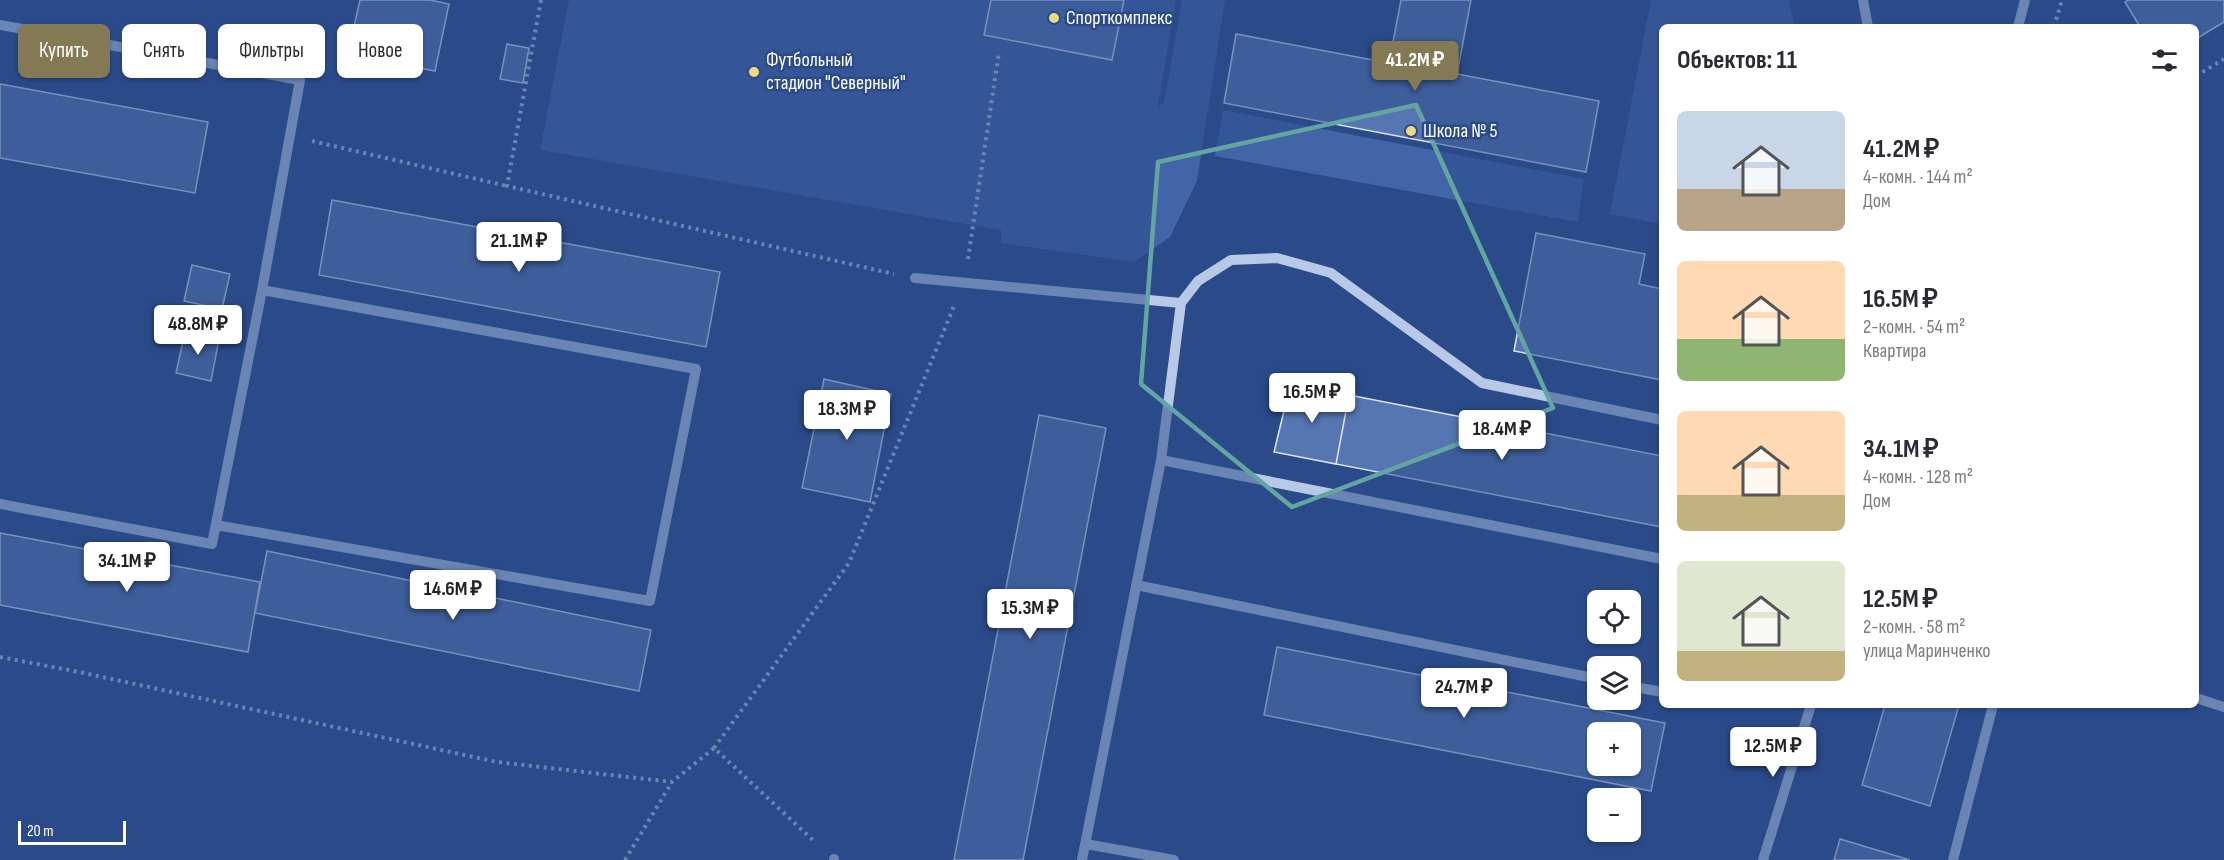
<!DOCTYPE html>
<html lang="ru">
<meta charset="utf-8">
<style>
:root{--surface:#fff;--page:#f7f7f7;--text:#2b2b33;--muted:#7c7c81;--accent:#837a55}
body{margin:0;font-family:"Sofia Sans Condensed",sans-serif;background:var(--page);color:var(--text);height:100vh;display:flex;flex-direction:column;font-size:22px;white-space:nowrap}
*{box-sizing:border-box;margin:0}
p{font-size:20px;color:var(--muted)}
.icon{flex:none;width:33px;height:33px;fill:none;stroke:currentColor;stroke-width:2;stroke-linecap:round;stroke-linejoin:round}
.map{position:relative;flex:1;overflow:hidden}
.sheet{position:absolute;left:1659px;top:24px;width:540px;height:684px;display:flex;flex-direction:column;background:var(--surface);border-radius:9px;box-shadow:0 2px 4px #0004}
.sheet>*{flex:none}
.top-card{position:absolute;left:18px;top:24px;width:570px;height:54px;display:flex;gap:12px}
.fabs{position:absolute;left:1587px;top:590px;display:grid;gap:12px}
.fabs a{display:grid;place-items:center;width:54px;height:54px;border-radius:9px;background:var(--surface);box-shadow:0 2px 4px #0004;font-size:30px}
.scale{position:absolute;left:18px;bottom:15px;width:108px;box-sizing:border-box;padding-left:6px;border:3px solid #fff;border-top:0;font-size:16px;line-height:21px;white-space:nowrap;color:#fff;-webkit-text-stroke:4px #2a4a89;paint-order:stroke}
.price{position:absolute;translate:-50% -51px;padding:0 14px;border-radius:6px;background:#fff;color:#222;font-size:20px;line-height:39px;filter:drop-shadow(0 2px 3px #0008)}
.price::after{content:'';position:absolute;left:50%;top:36px;width:18px;height:14px;margin-left:-9px;background:inherit;clip-path:polygon(0 0,100% 0,50% 100%)}
.price.on{background:var(--accent);color:#fff}
ul{padding:0;list-style:none}
li{display:flex;align-items:center;gap:18px;height:150px;padding:0 18px}
li span{display:grid;place-items:center;flex:none;width:168px;height:120px;border-radius:9px;color:#555}
li>.icon{margin-inline-start:auto}
span .icon{width:72px;height:72px;fill:#fffc;stroke-width:1}
li b{font-size:26px}
h2{display:flex;justify-content:space-between;align-items:center;height:72px;padding:0 18px;font-size:26px}
.pill{padding:0 21px;border-radius:9px;background:var(--surface);box-shadow:0 2px 4px #0004;font-size:21px;line-height:54px}
.pill.on{background:var(--accent);color:#fff}
.map>svg:first-child{display:block}
.green{fill:#4265a7}
.building{fill:#5676b2;stroke:#dbe5f7;stroke-width:1.5;fill-rule:evenodd}
.lines{fill:none;stroke-linecap:round;stroke-linejoin:round}
.path{stroke:#b8c9e8;stroke-width:4;stroke-dasharray:3 4.5;stroke-linecap:butt}
.minor{stroke:#b8c9e8;stroke-width:10}
.marked{fill:none;stroke:#63a6a1;stroke-width:4.5;stroke-linejoin:round}
.poi-dot{fill:#efda7f;stroke:#2a4a89;stroke-width:2}
.labels{text-anchor:middle;dominant-baseline:central;stroke-width:5;stroke-linejoin:round;paint-order:stroke}
.poi-label{font-size:20px;fill:#fff;stroke:#2a4a89;text-anchor:start}
</style>
<div class="map">
<svg width="2224" height="860" viewBox="0 0 2224 860">
<rect width="100%" height="100%" fill="#2a4a89"/>
<path class="green" d="M569,0H1176L1158,106L1164,103L1182,0H1225L1197,181L1170,237L1134,262L1001,243V230L540,150Z
M1651,0H1789L1794,27H1662V224L1610,214Z
M1223,110L1584,179L1578,222L1215,156Z"/>
<path class="building" d="M360,0H430L449,4L435,71L348,53Z
M991,0H1124L1112,60L984,35Z
M1401,0H1471L1457,74L1599,101L1586,172L1224,103L1236,34L1389,63Z
M2128,0H2224V22L2196,39V27H2140L2125,2Z
M507,44L529,48L523,83L500,79Z
M0,84L208,122L195,193L0,158Z
M332,200L720,272L706,347L319,275Z
M1536,233L1645,254L1639,284L1662,289V380L1514,351Z
M192,265L230,274L222,309L184,301Z
M185,332L219,339L211,381L176,373Z
M824,379L891,394L870,502L802,488Z
M1291,382L1349,395L1336,464L1274,452Z
M1349,395L1662,456V527L1336,464Z
M1039,415L1106,428L1023,860H954Z
M0,533L260,582L248,652L0,605Z
M267,551L651,630L639,691L255,613Z
M1277,647L1665,723L1651,791L1264,715ZM1598,732H1630V765H1598Z
M1885,705H1959L1930,806L1862,785Z
M1840,839L1910,860H1834Z"/>
<g class="lines">
<path class="path" d="M541,0L507,186L894,274
M2054,27L2062,0
M2196,76L2224,59
M312,141L507,186
M968,259L999,52
M0,657L79,672L497,762L672,782L714,748L816,843
M714,748L849,563L954,306
M625,860L672,782"/>
<path class="minor" d="M1863,0L1868,27
M0,25L300,80L262,290L212,544L0,504
M2018,27L2025,0
M915,278L1181,303
M1161,460L1662,559
M216,525L650,601L696,369L262,290
M1136,585L1598,679
M1630,686L1662,692
M2196,698L2224,707
M1086,844L1174,860
M834,860V859
M1082,860L1161,460L1181,303L1198,281L1231,260L1277,258L1331,273L1482,383L1662,420
M1763,860L1811,705
M1953,860L1993,705"/>
</g>
<path d="M0 0H2224V860H0ZM1416,105L1553,408L1292,507L1141,384L1158,162Z" fill="#2a4a89" fill-opacity=".55" fill-rule="evenodd"/>
<path class="marked" d="M1416,105L1553,408L1292,507L1141,384L1158,162Z"/>
<g class="poi-dot">
<circle cx="1054" cy="18" r="6"/>
<circle cx="754" cy="72" r="6"/>
<circle cx="1411" cy="131" r="6"/>
</g>
<g class="labels">
<g class="poi-label">
<text x="1066" y="18">Спорткомплекс</text>
<text x="766" y="60">Футбольный<tspan x="766" dy="23">стадион "Северный"</tspan></text>
<text x="1423" y="131">Школа № 5</text>
</g>
</g>
</svg>
<div class="fabs">
<a><svg class="icon" aria-label="locate" viewBox="0 0 24 24"><circle cx="12" cy="12" r="6"/><path d="M12 2v4M12 18v4M2 12h4M18 12h4"/></svg></a>
<a><svg class="icon" aria-label="layers" viewBox="0 0 24 24"><path d="M12 4l9 5-9 5-9-5zM3 14l9 5 9-5"/></svg></a>
<a>+</a>
<a>−</a>
</div>
<div class="scale">20 m</div>
<b class="price on" style="left:1415px;top:92px">41.2M ₽</b>
<b class="price" style="left:519px;top:273px">21.1M ₽</b>
<b class="price" style="left:198px;top:356px">48.8M ₽</b>
<b class="price" style="left:1312px;top:424px">16.5M ₽</b>
<b class="price" style="left:847px;top:441px">18.3M ₽</b>
<b class="price" style="left:1502px;top:461px">18.4M ₽</b>
<b class="price" style="left:127px;top:593px">34.1M ₽</b>
<b class="price" style="left:453px;top:621px">14.6M ₽</b>
<b class="price" style="left:1030px;top:640px">15.3M ₽</b>
<b class="price" style="left:1464px;top:719px">24.7M ₽</b>
<b class="price" style="left:1773px;top:778px">12.5M ₽</b>
<div class="top-card">
<a class="pill on">Купить</a>
<a class="pill">Снять</a>
<a class="pill">Фильтры</a>
<a class="pill">Новое</a>
</div>
<section class="sheet">
<h2>Объектов: 11<svg class="icon" aria-label="filters" viewBox="0 0 24 24"><path d="M4 7h16M4 17h16"/><circle cx="9" cy="7" r="2"/><circle cx="15" cy="17" r="2"/></svg></h2>
<ul>
<li><span style="background:linear-gradient(#c9d6e8 65%,#b9a48a 0)"><svg class="icon" aria-label="home" viewBox="0 0 24 24"><path d="M3 11l9-7 9 7M6 9v11h12V9"/></svg></span><div><b>41.2M ₽</b><p>4-комн. · 144 m²</p><p>Дом</p></div></li>
<li><span style="background:linear-gradient(#ffd9b3 65%,#8fb573 0)"><svg class="icon" aria-label="home" viewBox="0 0 24 24"><path d="M3 11l9-7 9 7M6 9v11h12V9"/></svg></span><div><b>16.5M ₽</b><p>2-комн. · 54 m²</p><p>Квартира</p></div></li>
<li><span style="background:linear-gradient(#ffd9b3 70%,#c2b280 0)"><svg class="icon" aria-label="home" viewBox="0 0 24 24"><path d="M3 11l9-7 9 7M6 9v11h12V9"/></svg></span><div><b>34.1M ₽</b><p>4-комн. · 128 m²</p><p>Дом</p></div></li>
<li><span style="background:linear-gradient(#dfe7d0 75%,#c2b280 0)"><svg class="icon" aria-label="home" viewBox="0 0 24 24"><path d="M3 11l9-7 9 7M6 9v11h12V9"/></svg></span><div><b>12.5M ₽</b><p>2-комн. · 58 m²</p><p>улица Маринченко</p></div></li>
</ul>
</section>
</div>
